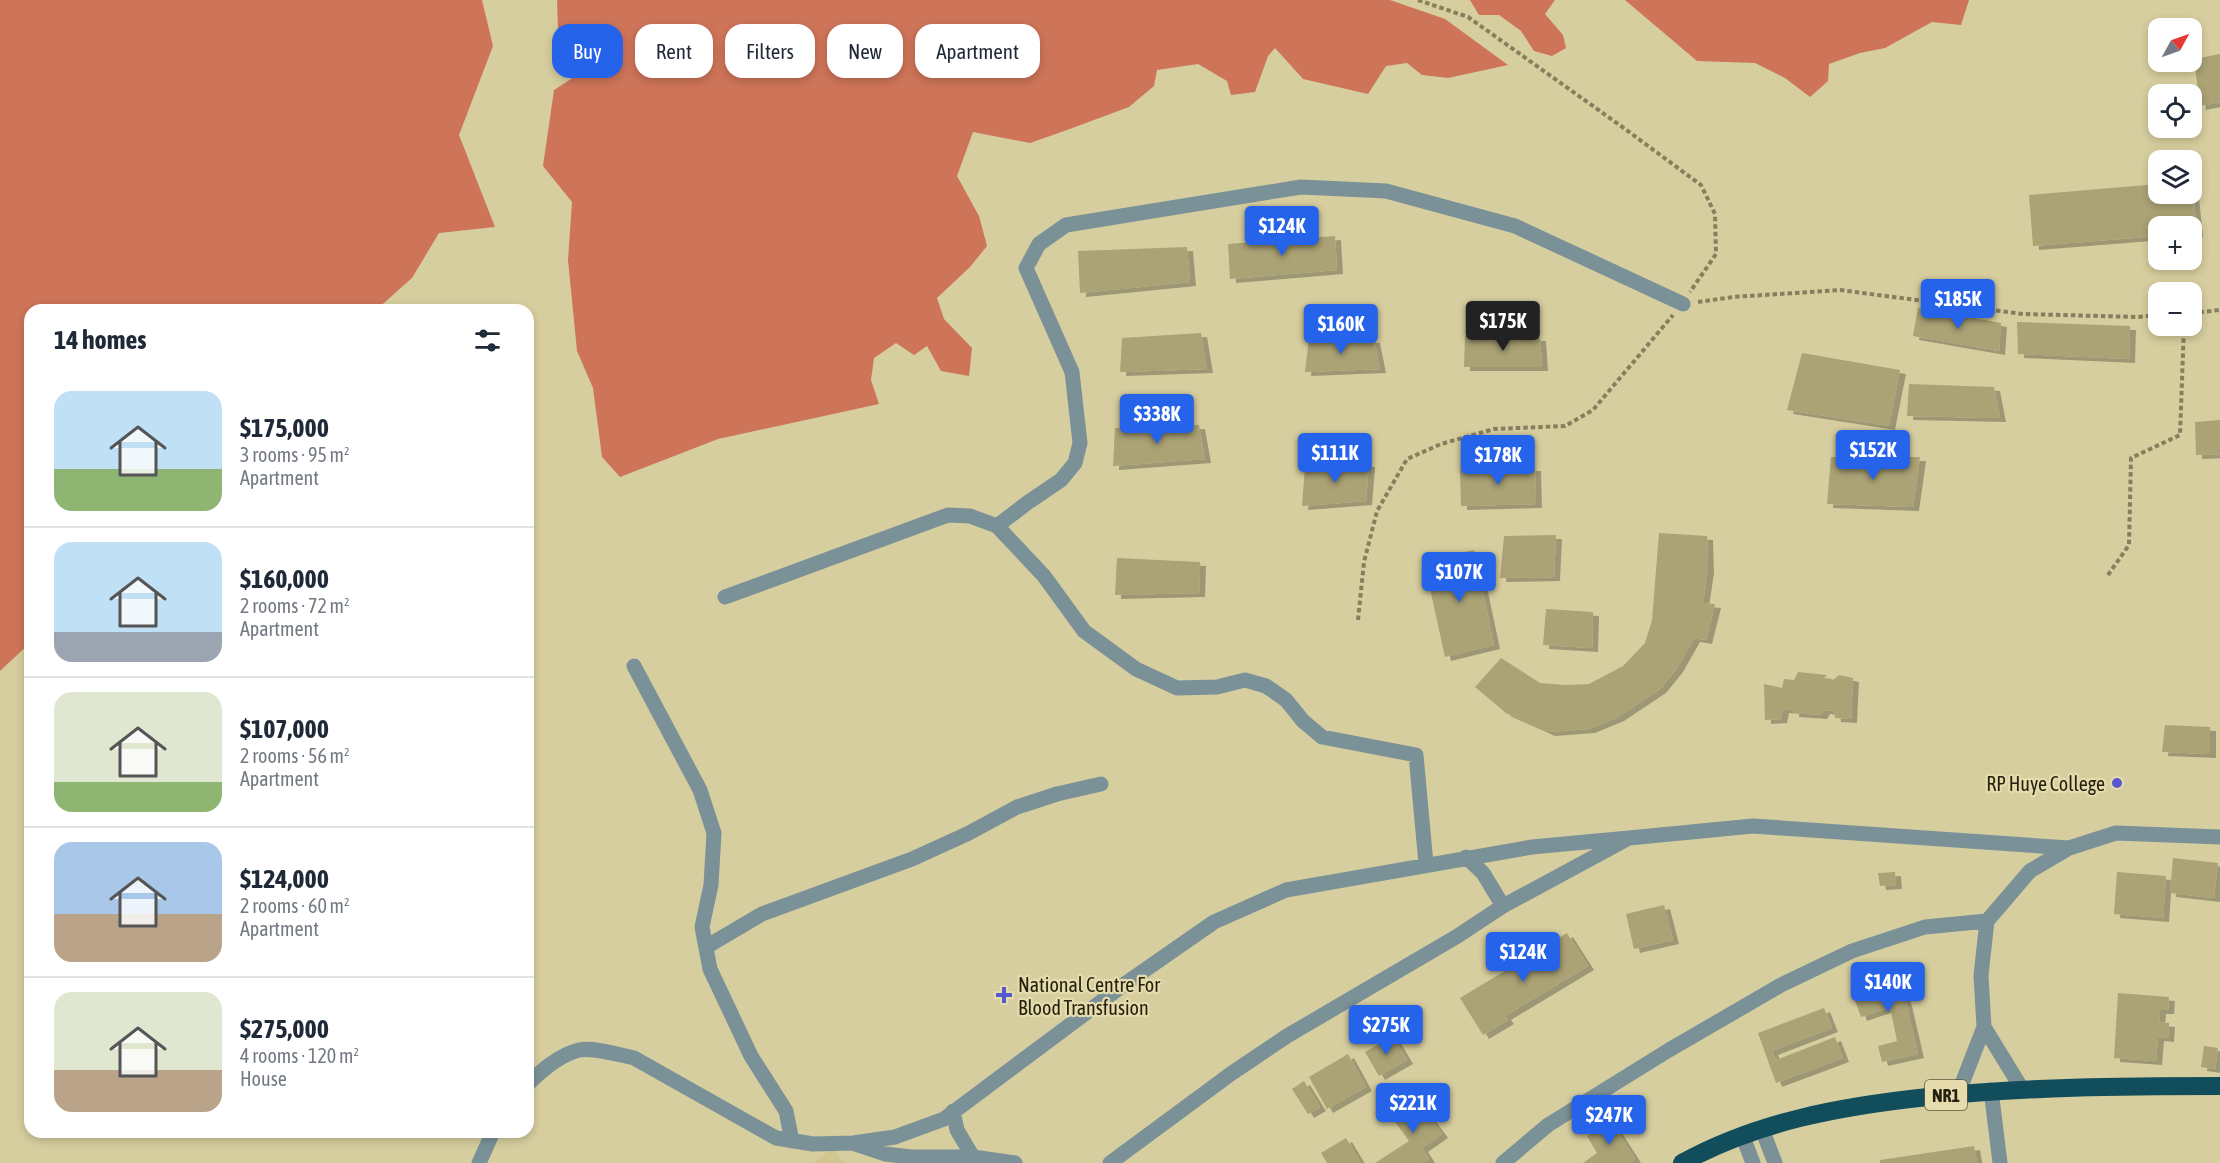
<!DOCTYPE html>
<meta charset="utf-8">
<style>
:root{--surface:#fff;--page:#f2f2f3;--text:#1f2937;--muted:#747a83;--line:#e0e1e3;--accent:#2563eb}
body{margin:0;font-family:"Asap Condensed",sans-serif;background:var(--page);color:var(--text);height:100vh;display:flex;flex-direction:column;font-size:22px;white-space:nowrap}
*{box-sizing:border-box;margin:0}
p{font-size:20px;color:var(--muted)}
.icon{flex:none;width:33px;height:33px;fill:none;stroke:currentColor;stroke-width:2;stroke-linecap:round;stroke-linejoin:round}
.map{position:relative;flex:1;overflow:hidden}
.sheet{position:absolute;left:24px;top:304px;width:510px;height:834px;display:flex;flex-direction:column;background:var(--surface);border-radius:18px;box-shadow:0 3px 9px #0003}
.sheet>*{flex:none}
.top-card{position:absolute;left:552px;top:24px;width:570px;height:54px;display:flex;gap:12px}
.needle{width:39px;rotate:50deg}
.controls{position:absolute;left:2148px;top:18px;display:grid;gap:12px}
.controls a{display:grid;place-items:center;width:54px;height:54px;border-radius:12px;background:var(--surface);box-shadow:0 3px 9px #0003;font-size:30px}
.price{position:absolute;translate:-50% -51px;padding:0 14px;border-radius:6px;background:var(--accent);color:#fff;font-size:20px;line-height:39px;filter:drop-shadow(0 2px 3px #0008)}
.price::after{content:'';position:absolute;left:50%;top:36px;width:18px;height:14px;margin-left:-9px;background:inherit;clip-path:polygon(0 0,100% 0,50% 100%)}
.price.on{background:#222;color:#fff}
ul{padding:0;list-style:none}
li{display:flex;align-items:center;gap:18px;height:150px;padding:0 30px}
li+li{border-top:2px solid var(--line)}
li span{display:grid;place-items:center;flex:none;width:168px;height:120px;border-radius:18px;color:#555}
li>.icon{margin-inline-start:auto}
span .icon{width:72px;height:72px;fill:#fffc;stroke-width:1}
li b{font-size:26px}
h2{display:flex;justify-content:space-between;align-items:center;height:72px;padding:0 30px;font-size:26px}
.chip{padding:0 21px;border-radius:18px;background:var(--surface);box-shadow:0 3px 9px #0003;font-size:21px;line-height:54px}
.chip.on{background:var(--accent);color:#fff}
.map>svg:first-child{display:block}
.built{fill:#d1c68f}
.forest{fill:#ce7459}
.building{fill:#aba275;filter:url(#shadow)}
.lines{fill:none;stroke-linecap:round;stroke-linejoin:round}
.path{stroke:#857f5d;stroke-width:4;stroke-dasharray:4.5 3;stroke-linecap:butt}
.minor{stroke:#7a9198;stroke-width:15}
.highway{stroke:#124d5b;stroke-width:18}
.poi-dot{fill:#5759d0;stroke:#e5dbac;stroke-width:2}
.labels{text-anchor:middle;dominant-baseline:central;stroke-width:4.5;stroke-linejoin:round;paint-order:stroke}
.shield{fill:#e5dbac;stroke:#5f593e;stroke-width:1.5}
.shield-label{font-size:18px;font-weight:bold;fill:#25210f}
.poi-label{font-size:20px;fill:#25210f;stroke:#e5dbac;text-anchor:end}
</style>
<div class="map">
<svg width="2220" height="1163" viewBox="0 0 2220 1163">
<defs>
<filter id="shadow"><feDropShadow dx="6" dy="4" stdDeviation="0" flood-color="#0004"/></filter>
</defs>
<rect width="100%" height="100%" fill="#d7ce9f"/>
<path class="built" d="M832,1148L844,1163H813Z"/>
<path class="forest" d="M0,0H482L493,46L459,135L495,227L439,233L412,278L376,310H30V643L0,671Z
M557,0H1390L1445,19L1508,65L1448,78L1422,75L1407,63L1386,66L1368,94L1303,79L1275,48L1268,56L1255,92L1231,95L1227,81L1198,64L1157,70L1154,86L1129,107L1067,130L1030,143L973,132L957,176L979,216L987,246L970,267L937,298L944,319L972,348L969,376L941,371L927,346L914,355L896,343L874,358L871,380L879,404L718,439L620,477L602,457L593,388L577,351L568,260L572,202L543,166L554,90L571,79L579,55L558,29Z
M1470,0H1555L1545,14L1563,35L1566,48L1552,56L1534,51L1521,31L1499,15H1479Z
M1625,0H1969L1961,25L1932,22L1885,48L1860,53L1829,64L1828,81L1810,97L1785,78L1755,63L1697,61Z"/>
<path class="building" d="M2220,54V102L2200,106L2194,59Z
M2158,184V194H2193L2197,233L2192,234V226H2158V236L2033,246L2029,195Z
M1335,236L1337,270L1230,279L1228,244Z
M1187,247L1190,282L1080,293L1078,251Z
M1918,308L2001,323L1999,351L1913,336Z
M2017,322L2130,326L2129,359L2018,354Z
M1201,333L1207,369L1120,372L1122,338Z
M1465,336L1540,337L1542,367H1464Z
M1309,337L1374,339L1380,369L1305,372Z
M1802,353L1900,370L1889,426L1787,410Z
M1909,384L1994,387L2000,418L1907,416Z
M2220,420V454L2196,455L2195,422Z
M1199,425L1205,459L1113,466L1115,428Z
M1831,457H1920L1913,507L1827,504Z
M1369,463L1366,501L1302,506L1305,466Z
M1535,467L1536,504L1461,506L1460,469Z
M1659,533L1707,536L1708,569L1703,603L1715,604L1706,640L1694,638L1677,668L1660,689L1618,717L1589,729L1549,732L1506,713L1475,687L1501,658L1540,683L1565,685L1589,684L1623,666L1645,643L1652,620Z
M1556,535L1554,577L1500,578L1504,536Z
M1474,550L1494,645L1445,657L1424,561Z
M1117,558L1200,562L1199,593L1115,595Z
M1546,609L1593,612L1592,648L1543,645Z
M1798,672L1827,675L1824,678L1833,680L1839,675L1853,678L1851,719L1835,718L1834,711L1824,710L1821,715L1793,713V710L1783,709L1781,719L1765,720L1764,684L1782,688L1784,679L1794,680Z
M2165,725L2210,727V754L2162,752Z
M2173,858L2218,863L2214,898L2170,893Z
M1895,872L1896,885L1880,886L1878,873Z
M2117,872L2166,876L2163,918L2114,914Z
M1664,905L1673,940L1634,949L1626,914Z
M1567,933L1588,966L1505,1016L1508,1020L1483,1035L1460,998Z
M1896,972L1906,1002L1918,1054L1882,1062L1878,1046L1897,1041L1890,1007L1861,1017L1850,987Z
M2118,993L2169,997L2168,1010H2160L2159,1022L2169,1023L2168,1038L2158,1037L2156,1061L2114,1058Z
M1824,1008L1832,1028L1772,1051L1776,1060L1835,1037L1843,1058L1776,1083L1758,1033Z
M1393,1036L1407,1060L1379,1076L1365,1052Z
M2204,1046L2218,1048L2215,1069L2201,1067Z
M1348,1054L1366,1087L1327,1109L1309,1077Z
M1304,1081L1320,1107L1308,1114L1292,1089Z
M1415,1097L1442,1134L1422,1148L1429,1159L1422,1163H1375L1409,1141L1390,1115Z
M1611,1121L1635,1159L1629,1163H1583L1597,1153L1587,1136Z
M1346,1138L1361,1163H1327L1321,1153Z
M1974,1146L1977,1163H1880V1160Z"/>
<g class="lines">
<path class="path" d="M1418,0L1468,17L1621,126L1701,185L1715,214L1716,254L1690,292
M1698,302L1733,297L1840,290L2023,314L2138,317L2158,315
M2192,313L2220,310
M2108,575L2129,545L2131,458L2180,435L2184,326
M1358,620L1364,562L1377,511L1407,459L1441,444L1494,429L1565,426L1593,410L1673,315"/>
<path class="minor" d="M997,526L1027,503L1061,480L1075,463L1080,443L1072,372L1026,268L1039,244L1066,225L1301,187L1386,191L1515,226L1683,304
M725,597L948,515L970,516L997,526L1044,576L1084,631L1136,669L1177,688L1217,687L1245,680L1266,686L1286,700L1303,721L1322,737L1416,755L1426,864
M634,666L700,790L714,833L711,885L702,927L710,969L751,1056L786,1111L792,1141
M1466,857L1483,873L1503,906
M706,947L762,914L912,859L967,834L1017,807L1057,794L1101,784
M1984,1027L2022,1089
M528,1084C542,1070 559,1055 579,1050C593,1047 620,1055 634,1058L776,1138L813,1144L853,1143L895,1137L944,1119L1122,986L1214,922L1286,890L1532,847L1629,838
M1991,1090L2000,1163
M1958,1094L1984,1027L1981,975L1987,921
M953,1111L957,1130L973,1157
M1762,1129L1775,1163
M1743,1137L1753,1163
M855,1144L885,1154L911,1157H973L1015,1163
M479,1163L493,1132
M1110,1163L1232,1073L1287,1036L1456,937L1503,906L1629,838L1753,826L2069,848
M1503,1163L1548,1125L1669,1050L1781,985L1852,951L1925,927L1987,921L2030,871L2069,848L2116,833L2220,837"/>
<path class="highway" d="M1682,1163C1758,1121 1843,1106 1928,1097C2025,1087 2122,1086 2220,1086"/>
</g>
<g class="poi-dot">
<circle cx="2117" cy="783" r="6"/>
<path d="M1001 986h6v6h6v6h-6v6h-6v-6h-6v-6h6z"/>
</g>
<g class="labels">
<rect class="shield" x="1925" y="1080" width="42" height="30" rx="4.5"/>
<g class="shield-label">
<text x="1946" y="1095">NR1</text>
</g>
<g class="poi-label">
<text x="2105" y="783">RP Huye College</text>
<text x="1018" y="984" text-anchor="start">National Centre For<tspan x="1018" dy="23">Blood Transfusion</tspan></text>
</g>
</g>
</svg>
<div class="controls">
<a><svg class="needle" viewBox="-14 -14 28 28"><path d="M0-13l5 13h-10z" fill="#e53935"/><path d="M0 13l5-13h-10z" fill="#747a83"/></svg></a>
<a><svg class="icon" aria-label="locate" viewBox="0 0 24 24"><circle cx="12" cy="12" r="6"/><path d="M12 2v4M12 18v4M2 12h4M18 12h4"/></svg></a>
<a><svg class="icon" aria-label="layers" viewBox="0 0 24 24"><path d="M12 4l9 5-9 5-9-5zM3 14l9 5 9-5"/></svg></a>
<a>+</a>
<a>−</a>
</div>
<b class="price" style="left:1282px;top:257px">$124K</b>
<b class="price" style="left:1958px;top:330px">$185K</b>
<b class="price on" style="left:1503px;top:352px">$175K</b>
<b class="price" style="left:1341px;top:355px">$160K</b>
<b class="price" style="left:1157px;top:445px">$338K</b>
<b class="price" style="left:1873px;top:481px">$152K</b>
<b class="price" style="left:1335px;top:484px">$111K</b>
<b class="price" style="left:1498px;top:486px">$178K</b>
<b class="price" style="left:1459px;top:603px">$107K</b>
<b class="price" style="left:1523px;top:983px">$124K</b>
<b class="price" style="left:1888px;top:1013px">$140K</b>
<b class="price" style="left:1386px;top:1056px">$275K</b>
<b class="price" style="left:1413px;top:1134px">$221K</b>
<b class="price" style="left:1609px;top:1146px">$247K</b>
<div class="top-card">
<a class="chip on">Buy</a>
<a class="chip">Rent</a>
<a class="chip">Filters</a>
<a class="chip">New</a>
<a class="chip">Apartment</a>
</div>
<section class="sheet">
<h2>14 homes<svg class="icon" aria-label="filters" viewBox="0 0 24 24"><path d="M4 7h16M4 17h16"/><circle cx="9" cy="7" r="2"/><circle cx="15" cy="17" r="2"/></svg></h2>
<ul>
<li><span style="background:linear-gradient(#bfe0f5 65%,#8fb573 0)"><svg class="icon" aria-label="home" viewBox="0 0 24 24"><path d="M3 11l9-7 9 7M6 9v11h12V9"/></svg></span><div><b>$175,000</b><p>3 rooms · 95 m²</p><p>Apartment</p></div></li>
<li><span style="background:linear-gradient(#bfe0f5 75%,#9aa5b1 0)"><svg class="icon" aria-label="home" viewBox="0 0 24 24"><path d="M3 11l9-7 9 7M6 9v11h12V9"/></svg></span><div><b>$160,000</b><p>2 rooms · 72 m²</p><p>Apartment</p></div></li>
<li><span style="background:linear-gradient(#dfe7d0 75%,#8fb573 0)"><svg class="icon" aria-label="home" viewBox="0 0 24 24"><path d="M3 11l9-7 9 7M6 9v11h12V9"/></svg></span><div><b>$107,000</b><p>2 rooms · 56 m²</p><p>Apartment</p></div></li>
<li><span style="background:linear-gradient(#a9c7e8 60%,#b9a48a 0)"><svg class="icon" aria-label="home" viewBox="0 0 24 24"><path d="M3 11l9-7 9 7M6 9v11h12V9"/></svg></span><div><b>$124,000</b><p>2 rooms · 60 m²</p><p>Apartment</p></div></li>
<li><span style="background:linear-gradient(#dfe7d0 65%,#b9a48a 0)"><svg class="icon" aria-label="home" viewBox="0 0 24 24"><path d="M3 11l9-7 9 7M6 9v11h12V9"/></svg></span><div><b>$275,000</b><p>4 rooms · 120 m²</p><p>House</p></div></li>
</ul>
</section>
</div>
